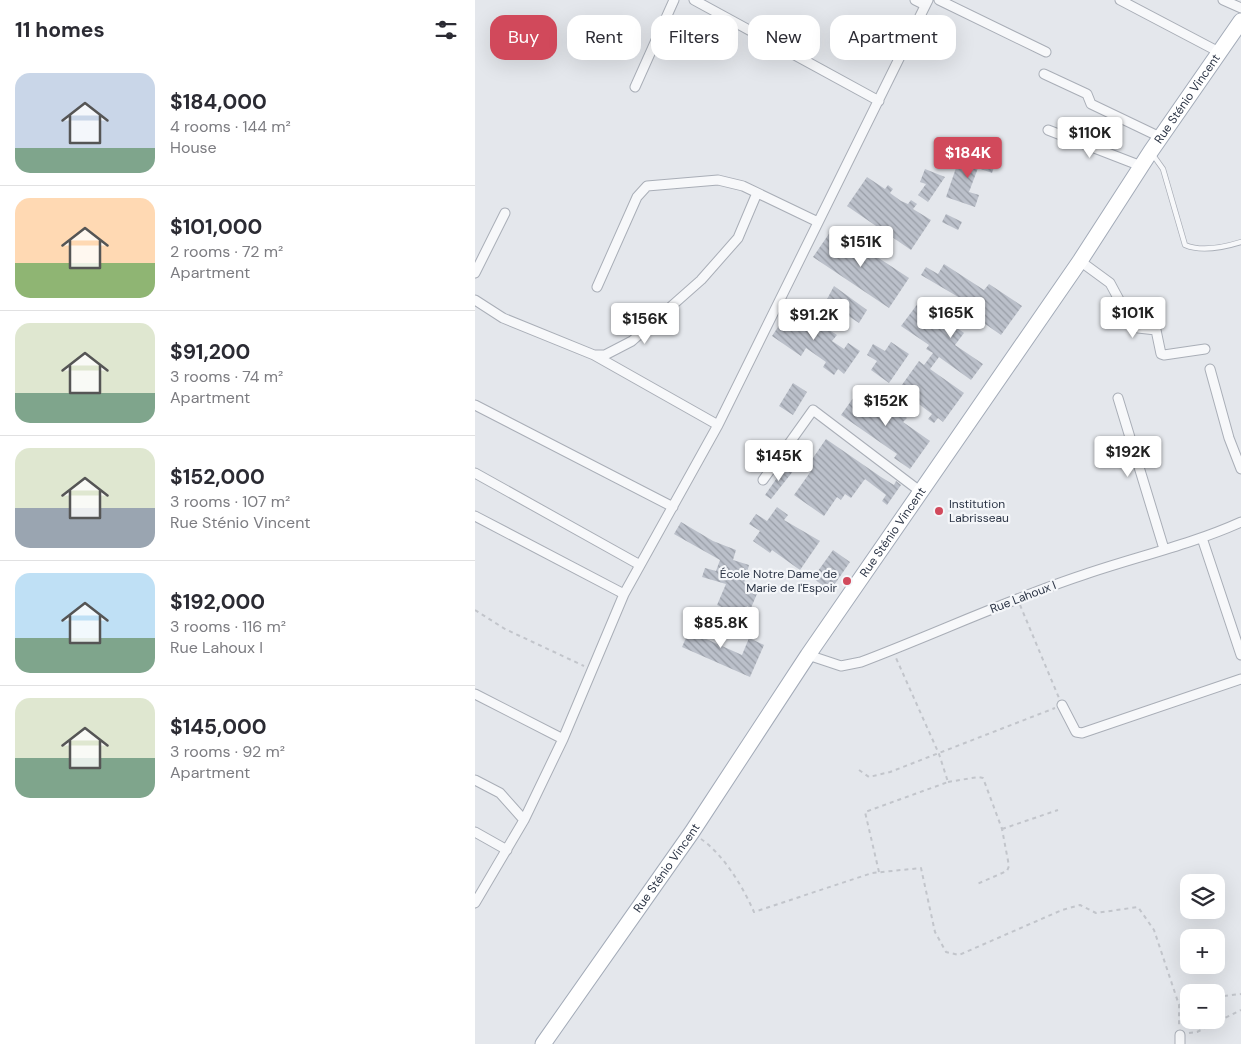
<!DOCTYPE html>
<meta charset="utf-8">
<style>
:root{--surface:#fff;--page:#f2f2f3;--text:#2b2b33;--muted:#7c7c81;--line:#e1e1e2;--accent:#d1495b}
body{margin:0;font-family:"DM Sans",sans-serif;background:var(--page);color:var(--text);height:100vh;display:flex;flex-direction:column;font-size:19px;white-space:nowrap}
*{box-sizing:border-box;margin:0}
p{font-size:16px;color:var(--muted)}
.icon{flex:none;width:28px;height:28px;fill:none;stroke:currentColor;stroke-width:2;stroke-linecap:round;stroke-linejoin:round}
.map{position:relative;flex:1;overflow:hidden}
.side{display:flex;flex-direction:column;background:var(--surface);width:475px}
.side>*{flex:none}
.guide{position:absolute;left:15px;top:15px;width:475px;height:45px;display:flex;gap:10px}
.tools{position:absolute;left:705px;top:874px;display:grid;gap:10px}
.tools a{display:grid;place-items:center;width:45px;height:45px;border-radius:10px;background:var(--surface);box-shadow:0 5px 20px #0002;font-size:25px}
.price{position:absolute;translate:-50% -42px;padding:0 11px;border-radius:5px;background:#fff;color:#222;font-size:16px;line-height:32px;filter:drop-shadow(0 1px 2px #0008)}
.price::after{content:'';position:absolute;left:50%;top:30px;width:15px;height:11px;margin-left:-8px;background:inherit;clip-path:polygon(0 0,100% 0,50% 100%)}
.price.selected{background:var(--accent);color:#fff}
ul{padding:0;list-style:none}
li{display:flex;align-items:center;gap:15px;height:125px;padding:0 15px}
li+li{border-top:1px solid var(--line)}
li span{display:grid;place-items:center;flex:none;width:140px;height:100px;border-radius:15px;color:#555}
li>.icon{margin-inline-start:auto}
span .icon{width:60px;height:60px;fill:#fffc;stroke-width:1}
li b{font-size:21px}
h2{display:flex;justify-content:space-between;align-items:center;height:60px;padding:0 15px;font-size:21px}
.tag{padding:0 18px;border-radius:15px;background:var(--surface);box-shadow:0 5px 20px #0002;font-size:18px;line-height:45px}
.tag.selected{background:var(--accent);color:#fff}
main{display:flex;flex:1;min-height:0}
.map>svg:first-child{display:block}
.building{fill:url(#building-back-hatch)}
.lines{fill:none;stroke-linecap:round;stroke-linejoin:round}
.lane-casing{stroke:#a9aeb7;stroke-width:6}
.street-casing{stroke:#a9aeb7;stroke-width:11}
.primary-casing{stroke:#a3abb8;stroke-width:17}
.path{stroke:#c2c5cb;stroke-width:2;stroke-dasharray:4 4;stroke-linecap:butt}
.lane{stroke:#f7f8fa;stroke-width:4.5}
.street{stroke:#f7f8fa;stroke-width:9}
.primary{stroke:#fff;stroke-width:15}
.poi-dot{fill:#d1495b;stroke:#f4f6f9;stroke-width:2}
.labels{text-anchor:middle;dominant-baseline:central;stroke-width:4.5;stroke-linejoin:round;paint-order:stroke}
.street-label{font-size:12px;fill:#2b3445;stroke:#f4f6f9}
.poi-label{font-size:12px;fill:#2b3445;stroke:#f4f6f9;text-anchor:start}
</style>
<main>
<section class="side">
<h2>11 homes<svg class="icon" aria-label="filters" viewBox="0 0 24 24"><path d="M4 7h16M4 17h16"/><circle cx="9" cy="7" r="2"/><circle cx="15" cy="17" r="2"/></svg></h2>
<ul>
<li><span style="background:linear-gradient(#c9d6e8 75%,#7fa58c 0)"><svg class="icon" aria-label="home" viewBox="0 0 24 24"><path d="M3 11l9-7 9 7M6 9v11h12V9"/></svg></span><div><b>$184,000</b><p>4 rooms · 144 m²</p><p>House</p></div></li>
<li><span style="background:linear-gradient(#ffd9b3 65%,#8fb573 0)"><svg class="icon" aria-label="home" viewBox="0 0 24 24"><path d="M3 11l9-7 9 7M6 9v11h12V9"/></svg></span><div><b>$101,000</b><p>2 rooms · 72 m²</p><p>Apartment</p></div></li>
<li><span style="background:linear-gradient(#dfe7d0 70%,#7fa58c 0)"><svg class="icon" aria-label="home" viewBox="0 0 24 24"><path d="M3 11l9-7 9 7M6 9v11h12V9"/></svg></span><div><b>$91,200</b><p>3 rooms · 74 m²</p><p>Apartment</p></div></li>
<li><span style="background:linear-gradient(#dfe7d0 60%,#9aa5b1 0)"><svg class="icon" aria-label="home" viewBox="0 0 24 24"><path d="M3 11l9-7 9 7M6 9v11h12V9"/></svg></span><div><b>$152,000</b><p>3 rooms · 107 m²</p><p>Rue Sténio Vincent</p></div></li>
<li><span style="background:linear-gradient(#bfe0f5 65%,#7fa58c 0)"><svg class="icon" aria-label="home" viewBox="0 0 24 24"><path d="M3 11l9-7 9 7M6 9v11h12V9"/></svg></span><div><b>$192,000</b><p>3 rooms · 116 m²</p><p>Rue Lahoux I</p></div></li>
<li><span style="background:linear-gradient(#dfe7d0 60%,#7fa58c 0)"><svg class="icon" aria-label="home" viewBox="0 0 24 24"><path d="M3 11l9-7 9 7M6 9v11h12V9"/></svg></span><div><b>$145,000</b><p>3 rooms · 92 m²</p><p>Apartment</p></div></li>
</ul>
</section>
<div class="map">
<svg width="766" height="1044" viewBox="0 0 766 1044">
<defs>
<pattern id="building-back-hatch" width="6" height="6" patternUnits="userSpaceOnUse" patternTransform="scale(1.25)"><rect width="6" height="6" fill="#bbc0ca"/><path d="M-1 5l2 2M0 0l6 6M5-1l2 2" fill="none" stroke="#989da6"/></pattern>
</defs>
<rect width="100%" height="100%" fill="#e4e7ec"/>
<path class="building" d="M495,152L521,162L517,173L503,168L494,192L504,195L500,207L471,197L482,165L490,167Z
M450,169L470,177L453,202L443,195L451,184L445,182Z
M392,177L410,189L413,185L418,189L415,193L426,201L433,204L436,200L442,204L438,209L456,220L436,250L372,206Z
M471,214L487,222L483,230L467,222Z
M358,228L434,278L414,308L338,257Z
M469,264L509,290L514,284L547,306L526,335L493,312L482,328L489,333L480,345L508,364L496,380L464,357L455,369L489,393L468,422L463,418L459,423L453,419L457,414L424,389L444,361L449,365L458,353L451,349L454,345L426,326L447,298L464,310L462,313L477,324L488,308L481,304L485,298L446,275L451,267L463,274Z
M359,286L392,310L384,323L351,301Z
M317,306L362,335L357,341L369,349L373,343L385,351L369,374L363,369L359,375L348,367L351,362L331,348L326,356L297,336Z
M416,342L434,354L414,383L396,370L402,361L392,355L398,344L410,351Z
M318,383L332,392L318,415L304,406Z
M386,387L432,418L428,422L455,441L435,469L419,458L422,454L366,415Z
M351,439L406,477L419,485L421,481L426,485L412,505L407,501L411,495L390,479L376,498L370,494L366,500L362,497L349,516L319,495L336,471L331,468Z
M311,465L319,470L296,499L290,495Z
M302,507L313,515L309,520L345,541L325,570L297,550L295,553L278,541L285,531L274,524L281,514L292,521Z
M206,522L238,541L261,550L258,560L274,565L269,583L284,589L276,608L272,606L268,616L242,605L251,584L227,577L230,568L241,571L245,560L199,534Z
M358,550L375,562L355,591L338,578Z
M222,613L237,620L229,638L267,655L274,638L289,645L275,677L207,647Z"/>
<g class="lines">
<g class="lane-casing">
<path id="lane" d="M678,155L688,169L710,245C726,252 750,247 766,242"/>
</g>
<g class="street-casing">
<path id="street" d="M219,0L404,101
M440,0L450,5
M464,0L571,52
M645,0L744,52
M748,0L766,8
M569,74L612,94L616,104L685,137
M160,87L199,0
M573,130L666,166
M605,261L635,283L656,322L663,328L681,330L686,354L689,355L730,349
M0,273L30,213
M122,287L162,197L172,186L243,180L268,186L343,222
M0,300L28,318L119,355H130L157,341L226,280L263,238L282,193
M119,355L243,425
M735,369L754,438L766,469
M643,398L689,549
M0,405L198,507
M0,473L165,565
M288,480L338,410L446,492
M0,516L149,594
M727,538L766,655
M333,655L366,666L386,662C460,634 532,600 608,575C660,557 715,545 766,522
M0,694L88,739
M587,705L601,732L607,733L766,679
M0,780L25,793L49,820
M0,832L32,850
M0,903L49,820L88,739L149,594L243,425L453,0
M705,1035V1044"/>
</g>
<g class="primary-casing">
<g id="primary">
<path id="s1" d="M68,1044L217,832L333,655L605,261L676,151L766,21"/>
</g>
</g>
<path class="path" d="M545,605L584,698
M0,610L30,629L109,666
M384,770L394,777L415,772L580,708
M473,782L503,777L508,778L527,829L534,866L532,871L502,884
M527,829L583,810
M226,839C249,855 268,887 279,912L397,873L446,868L460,932L471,952L484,955L587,910L605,905L621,913L663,907L679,930L704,1005V1027
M404,872L390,812L473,782L464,754L421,658
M741,997L766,994
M704,1005L714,1002
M714,1033L722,1032L766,1010"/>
<use href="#lane" class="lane"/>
<use href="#street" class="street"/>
<use href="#primary" class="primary"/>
</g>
<g class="poi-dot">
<circle cx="464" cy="511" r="5"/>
<circle cx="372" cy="581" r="5"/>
</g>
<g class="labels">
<g class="street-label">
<text stroke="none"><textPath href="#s1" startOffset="1144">Rue Sténio Vincent</textPath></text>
<text stroke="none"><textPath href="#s1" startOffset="620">Rue Sténio Vincent</textPath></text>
<text transform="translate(548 597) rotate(-21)">Rue Lahoux I</text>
<text stroke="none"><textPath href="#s1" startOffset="215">Rue Sténio Vincent</textPath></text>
</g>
<g class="poi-label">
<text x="474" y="504">Institution<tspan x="474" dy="14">Labrisseau</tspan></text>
<text x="362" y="574" text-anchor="end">École Notre Dame de<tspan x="362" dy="14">Marie de l'Espoir</tspan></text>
</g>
</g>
</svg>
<div class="tools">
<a><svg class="icon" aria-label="layers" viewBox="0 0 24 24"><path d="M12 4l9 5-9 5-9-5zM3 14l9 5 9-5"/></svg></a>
<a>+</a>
<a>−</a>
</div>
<b class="price" style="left:615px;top:159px">$110K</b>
<b class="price selected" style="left:493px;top:179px">$184K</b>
<b class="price" style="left:386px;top:268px">$151K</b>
<b class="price" style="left:476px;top:339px">$165K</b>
<b class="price" style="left:658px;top:339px">$101K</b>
<b class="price" style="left:339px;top:341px">$91.2K</b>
<b class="price" style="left:170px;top:345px">$156K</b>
<b class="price" style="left:411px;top:427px">$152K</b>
<b class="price" style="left:653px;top:478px">$192K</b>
<b class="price" style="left:304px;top:482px">$145K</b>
<b class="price" style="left:246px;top:649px">$85.8K</b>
<div class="guide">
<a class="tag selected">Buy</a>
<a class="tag">Rent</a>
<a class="tag">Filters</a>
<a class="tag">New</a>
<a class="tag">Apartment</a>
</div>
</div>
</main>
